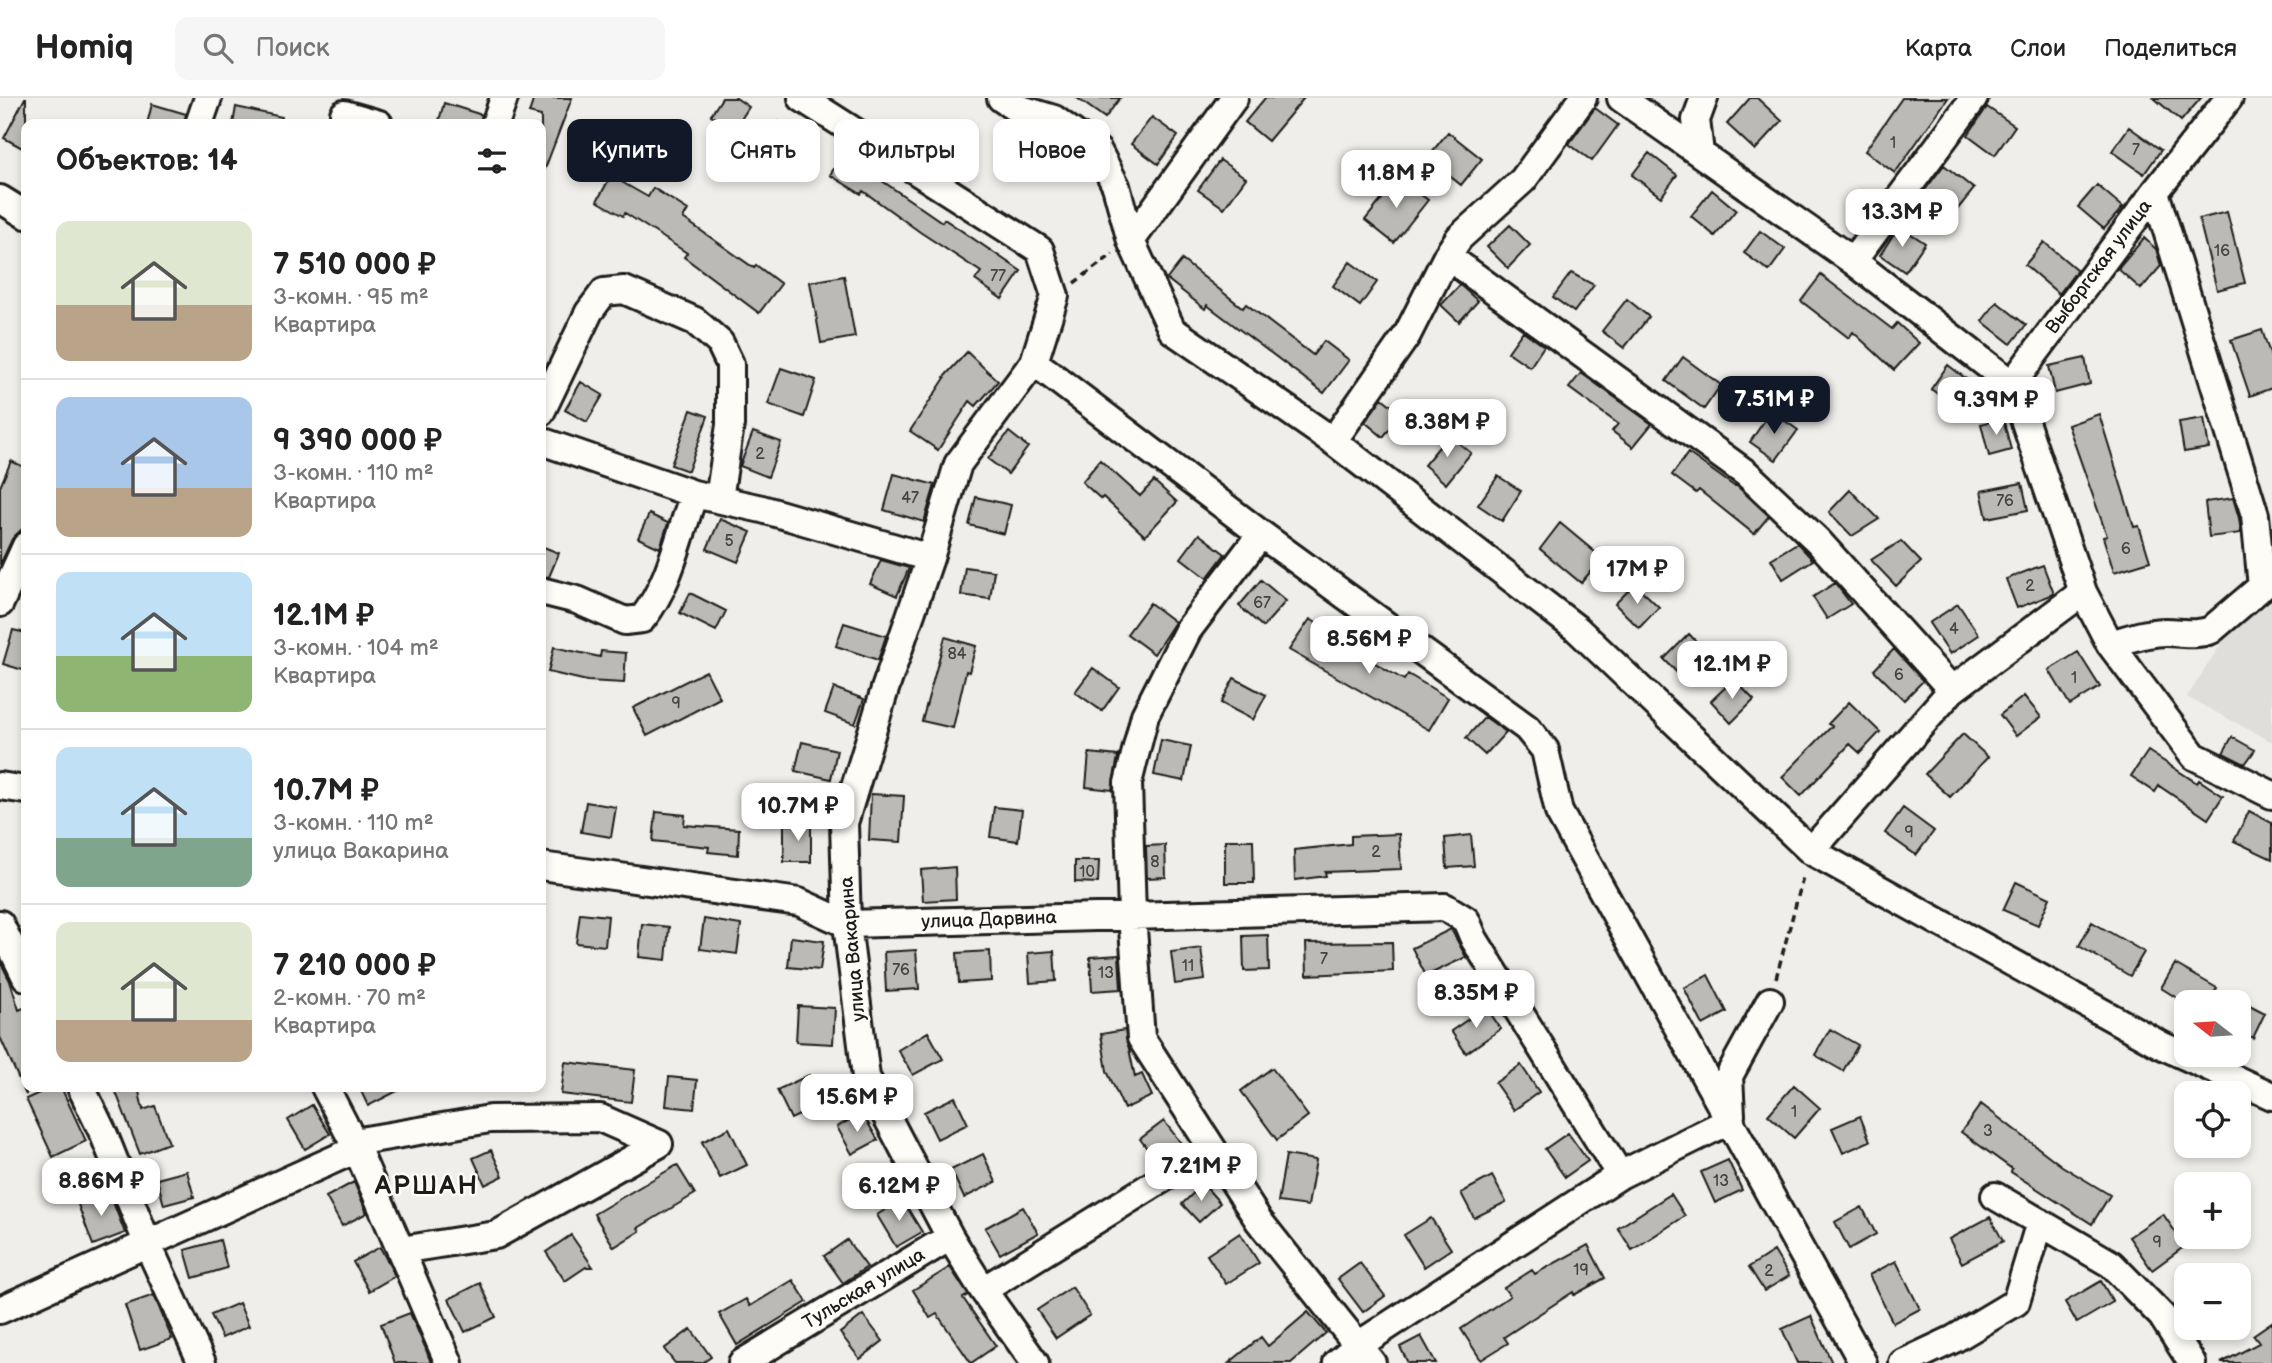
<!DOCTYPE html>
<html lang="ru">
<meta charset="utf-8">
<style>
:root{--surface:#fff;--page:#f6f6f6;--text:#222;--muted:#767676;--line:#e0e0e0;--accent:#111827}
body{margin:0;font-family:"Balsamiq Sans",sans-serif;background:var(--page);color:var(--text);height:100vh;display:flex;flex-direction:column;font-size:26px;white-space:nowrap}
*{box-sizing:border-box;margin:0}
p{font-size:23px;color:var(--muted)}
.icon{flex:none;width:38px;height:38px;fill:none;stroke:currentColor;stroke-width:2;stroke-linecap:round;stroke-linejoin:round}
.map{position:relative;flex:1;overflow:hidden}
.panel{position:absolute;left:21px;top:21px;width:525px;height:973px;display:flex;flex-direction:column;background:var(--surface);border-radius:14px;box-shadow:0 4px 10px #0003}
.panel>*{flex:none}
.hud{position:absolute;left:567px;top:21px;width:665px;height:63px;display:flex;gap:14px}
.needle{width:46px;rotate:287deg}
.controls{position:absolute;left:2174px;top:892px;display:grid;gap:14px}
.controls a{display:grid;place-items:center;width:77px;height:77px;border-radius:14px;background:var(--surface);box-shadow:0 4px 10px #0003;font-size:35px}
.price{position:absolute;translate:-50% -60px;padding:0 16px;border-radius:14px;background:#fff;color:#222;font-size:23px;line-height:46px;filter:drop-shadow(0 2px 4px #0008)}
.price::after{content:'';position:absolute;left:50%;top:42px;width:21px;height:16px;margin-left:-10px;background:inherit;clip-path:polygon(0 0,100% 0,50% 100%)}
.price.active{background:var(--accent);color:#fff}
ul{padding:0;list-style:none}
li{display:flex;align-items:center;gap:21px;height:175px;padding:0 35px}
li+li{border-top:2px solid var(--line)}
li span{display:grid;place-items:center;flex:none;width:196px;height:140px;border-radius:14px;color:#555}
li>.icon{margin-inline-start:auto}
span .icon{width:84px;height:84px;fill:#fffc;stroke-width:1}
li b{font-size:30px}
h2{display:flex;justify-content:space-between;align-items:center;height:84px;padding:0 35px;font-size:30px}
.tag{padding:0 24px;border-radius:14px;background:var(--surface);box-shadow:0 4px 10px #0003;font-size:24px;line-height:63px}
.tag.active{background:var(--accent);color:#fff}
header{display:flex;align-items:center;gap:42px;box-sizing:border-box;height:98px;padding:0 35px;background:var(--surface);border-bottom:2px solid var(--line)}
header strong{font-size:33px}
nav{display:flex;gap:38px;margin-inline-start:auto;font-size:24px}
.search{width:490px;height:63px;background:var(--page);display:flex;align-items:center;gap:18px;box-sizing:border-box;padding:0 24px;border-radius:14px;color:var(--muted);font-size:26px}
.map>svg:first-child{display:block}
.built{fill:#e0deda}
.building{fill:#bbbab6;stroke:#1c1c1c;stroke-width:2}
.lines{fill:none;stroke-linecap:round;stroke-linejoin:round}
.minor-casing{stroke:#1c1c1c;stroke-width:32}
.path{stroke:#1c1c1c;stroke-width:3.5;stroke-dasharray:7 5;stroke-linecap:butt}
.minor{stroke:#fdfcf7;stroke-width:26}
.labels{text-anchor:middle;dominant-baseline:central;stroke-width:5;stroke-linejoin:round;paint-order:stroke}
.number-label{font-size:16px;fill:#444442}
.street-label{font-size:19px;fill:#1c1c1c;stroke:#fdfcf7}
.district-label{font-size:26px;font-weight:bold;letter-spacing:2px;fill:#1c1c1c;stroke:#fdfcf7}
</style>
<header>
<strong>Homiq</strong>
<div class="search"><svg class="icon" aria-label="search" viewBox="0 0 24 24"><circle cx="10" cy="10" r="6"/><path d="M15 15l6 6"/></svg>Поиск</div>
<nav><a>Карта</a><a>Слои</a><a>Поделиться</a></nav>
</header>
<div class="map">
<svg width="2272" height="1265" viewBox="0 0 2272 1265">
<rect width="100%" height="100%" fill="#f0eeea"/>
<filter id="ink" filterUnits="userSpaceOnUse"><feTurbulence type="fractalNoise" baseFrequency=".0143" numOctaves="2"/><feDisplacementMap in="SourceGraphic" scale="14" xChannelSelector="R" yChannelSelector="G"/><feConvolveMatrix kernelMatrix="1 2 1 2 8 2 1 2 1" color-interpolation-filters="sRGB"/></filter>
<g filter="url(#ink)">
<path class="built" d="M2267,474L2272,476V644L2187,599Z"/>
<path class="building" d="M25,0H26V52L4,40Z
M534,0H572L541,81V18L529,15Z
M722,0H736L749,9L734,32L711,17Z
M1077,0H1120L1105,20Z
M1265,0H1304L1268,43L1245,24Z
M1750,0H1757L1782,23L1755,52L1727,26Z
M1902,0H1948L1895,75L1865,53Z
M2154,0H2201L2181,23Z
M444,5L482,17L480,26H438Z
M152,6L186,16L184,26H147Z
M236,9L282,19L281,26H233Z
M1987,9L2015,28L1995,57L1968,37Z
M1595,10L1618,27L1592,63L1569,46Z
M1152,19L1178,38L1158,66L1131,46Z
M778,23L805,40L792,61L765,45Z
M2129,29L2161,52L2144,76L2112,53Z
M1448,34L1482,61L1461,87L1427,60Z
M1649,55L1677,77L1661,99L1632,77Z
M843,56L942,124L944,121L1021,173L1002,201L975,182L981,174L920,134L863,93L861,96L830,77Z
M1220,62L1246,80L1224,110L1198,92Z
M1944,67L1974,91L1948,123L1919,100Z
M611,78L648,99L653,90L688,112L683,120L754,170L756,167L781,186L759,215L684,159L687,155L625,115L623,118L597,103Z
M1399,80L1428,102L1394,145L1365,122Z
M2097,87L2123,109L2104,131L2078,109Z
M1712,92L1736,112L1715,138L1691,118Z
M2227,114L2245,185L2217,192L2199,121Z
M1510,127L1530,147L1508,170L1487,149Z
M1899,128L1925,145L1905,174L1880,157Z
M1760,133L1785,151L1769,173L1744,155Z
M2144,140L2156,151L2161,168L2141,191L2118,171Z
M2044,144L2077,172L2059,196L2025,167Z
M1182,162L1243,210L1246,206L1313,257L1324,243L1349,262L1324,295L1207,207L1205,211L1167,181Z
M1350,164L1377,184L1360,208L1333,188Z
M1571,175L1594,187L1574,214L1553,199Z
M1821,177L1892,231L1897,225L1919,245L1894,272L1853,234L1849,240L1801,203Z
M844,178L855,239L821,245L810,184Z
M1460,187L1478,203L1459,224L1441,207Z
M1627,201L1649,219L1624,250L1602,233Z
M1997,204L2026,227L2011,246L1982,223Z
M2262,232L2272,262V290L2250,298L2231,242Z
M1523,233L1544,248L1530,269L1508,254Z
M967,254L998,283L976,308L970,303L938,352L910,333L945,280L944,279Z
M1683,259L1721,287L1704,311L1666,283Z
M2085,260L2090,286L2055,295L2049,268Z
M1948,267L1973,286L1955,309L1931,291Z
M781,270L816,282L804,319L768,306Z
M1581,275L1652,326L1633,349L1612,333L1618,326L1569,290Z
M581,284L603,297L587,324L565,312Z
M1382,300L1402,316L1383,339L1365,324Z
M691,312L708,318L688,373L671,367Z
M1771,313L1798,332L1776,362L1750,344Z
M2099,316L2134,429L2139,428L2150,463L2114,474L2103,439L2107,438L2068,327Z
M2003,320L2011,352L1989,358L1981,326Z
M2204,320L2209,350L2184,354L2179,324Z
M753,334L781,344L768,379L740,368Z
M1009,334L1028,349L1008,376L988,361Z
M1449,337L1471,355L1446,386L1424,367Z
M1688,355L1734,388H1737L1769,418L1754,436L1699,392L1696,395L1672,377Z
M1100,362L1140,398L1154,383L1177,404L1145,438L1103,399L1101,401L1082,384Z
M11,363L26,370V427L12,441L0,467V389Z
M894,376L935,387L924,424L884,412Z
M1498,378L1521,393L1502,423L1478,407Z
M2022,385L2028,412L1987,420L1981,393Z
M1850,392L1879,421L1852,438L1829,414Z
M976,399L1011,407L1004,436L969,427Z
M2233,400L2239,420L2241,435L2209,439L2205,404Z
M649,416L668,425L660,450L638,440Z
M720,421L751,434L738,464L707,451Z
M1560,425L1602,460L1581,485L1540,451Z
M1199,436L1225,456L1207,480L1181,460Z
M1901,443L1921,464L1896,488L1871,462Z
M1797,445L1813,462L1783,481L1771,461Z
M541,448L559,455L549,479L541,478Z
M881,462L909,470L897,498L870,486Z
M2043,467L2054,496L2017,510L2006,481Z
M965,469L994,473L990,501L961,497Z
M1261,482L1286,503L1263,529L1239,508Z
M1835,485L1851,506L1827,521L1813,499Z
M1635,486L1659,509L1639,530L1615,506Z
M690,495L726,513L716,533L680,515Z
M1150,505L1175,524L1154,556L1127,536Z
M1958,506L1979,537L1950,556L1929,525Z
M1310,521L1340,540L1338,543L1404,582L1408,576L1448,600L1429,632L1289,552Z
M844,525L886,538L878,562L836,548Z
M13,532L26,535V573L3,566Z
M1689,536L1710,558L1684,582L1664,561Z
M945,539L976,548L969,574L966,573L953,630L922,623Z
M554,549L600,559L601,553L626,555L624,585L587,583L548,574Z
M1894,551L1923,583L1904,602L1874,572Z
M2078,554L2100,589L2070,607L2049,572Z
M1093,570L1119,589L1102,613L1075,594Z
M706,573L720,600L647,638L633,610Z
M1234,580L1266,597L1253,622L1221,605Z
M1734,581L1754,602L1731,625L1711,603Z
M834,590L864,601L855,626L825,615Z
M2024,598L2041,619L2016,638L2000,617Z
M1849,604L1880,634L1860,655L1850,646L1801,698L1782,679L1832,628L1828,626Z
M1485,619L1506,634L1485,657L1466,640Z
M1963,636L1988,659L1950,699L1925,676Z
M2232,639L2255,652L2245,666L2223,655Z
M1161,642L1191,648L1184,683L1154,677Z
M802,644L837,652L831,681L795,673Z
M2148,653L2197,685L2199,682L2223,698L2208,721L2159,688L2155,694L2131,678Z
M1089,655L1118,658L1112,692L1086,689Z
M871,696L904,698L901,744L869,742Z
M586,704L616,709L611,739L581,734Z
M994,709L1022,712L1018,743L990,739Z
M1903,710L1934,733L1916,757L1885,735Z
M2249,713L2272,725V761L2234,743Z
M656,714L685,717L684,727L739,731L738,757L708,754L709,749L653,743Z
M811,726V764H784V727Z
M1399,736L1401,771L1325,774L1326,778L1295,782L1294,752L1351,746V738Z
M1471,737L1474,768L1447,770L1445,740Z
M1225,742H1253L1254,785H1225Z
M1165,747L1166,779L1147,780L1146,748Z
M1075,763H1099L1098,785L1075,784Z
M955,769L956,801L923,803L921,772Z
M2016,784L2050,800L2038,827L2003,812Z
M580,815L608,818L605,848L576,845Z
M704,821L741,827L737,856L700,851Z
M2092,824L2144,854L2130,878L2079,848Z
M642,826L669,829L666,862L639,859Z
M1451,831L1466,859L1426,878L1412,850Z
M1268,837L1269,872L1244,873L1243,838Z
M791,839L824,843L820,872L788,869Z
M1392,844L1393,873L1307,877L1306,845Z
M1201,850L1205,882L1175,886L1171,854Z
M916,852L919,891L886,893L884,854Z
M990,853L991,883L959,885L957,855Z
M1054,853L1056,883L1030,885L1028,855Z
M1119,857L1121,891L1092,893L1090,859Z
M0,863L10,883L19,912L26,909V997L0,939Z
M2175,866L2217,890L2208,905H2185L2161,890Z
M1708,877L1727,914L1703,927L1684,890Z
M2238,901L2265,915L2253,940L2238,933Z
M798,908L835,910L833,946L796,944Z
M1486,909L1501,931L1466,955L1451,933Z
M1830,931L1858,947L1843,973L1815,957Z
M1125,932L1135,979L1142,976L1152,998L1124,1011L1107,973L1101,936Z
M928,934L943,961L913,977L898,952Z
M565,964L635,972L631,1004L561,996Z
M1521,967L1539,994L1514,1012L1495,985Z
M1272,970L1308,1018L1277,1042L1241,993Z
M809,977L822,1006L791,1021L777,992Z
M669,979L697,982L694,1011L666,1008Z
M1794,987L1820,1010L1794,1040L1768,1017Z
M52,989H61L86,1043L53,1059L26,1001Z
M114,989H138L143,1012L155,1008L169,1045L140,1056Z
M359,989H405L368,1008Z
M955,999L968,1026L937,1041L924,1014Z
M1981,1006L2062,1068L2110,1097L2092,1126L2011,1074L2012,1071L1961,1034Z
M312,1007L330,1036L305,1051L288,1022Z
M862,1015L878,1042L852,1056L837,1029Z
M1860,1018L1870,1043L1843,1055L1832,1030Z
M1164,1023L1184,1049L1158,1065L1140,1041Z
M729,1030L747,1067L720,1080L702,1044Z
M1568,1035L1588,1063L1565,1079L1545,1051Z
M491,1052L503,1078L485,1087L473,1060Z
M983,1056L996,1084L964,1100L951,1072Z
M1286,1057L1316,1062L1308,1108L1278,1104Z
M1728,1062L1742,1092L1715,1105L1701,1074Z
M677,1067L695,1096L638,1130L640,1133L614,1149L594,1116Z
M187,1073L194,1099L164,1107L157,1081Z
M1492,1078L1506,1104L1474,1120L1461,1095Z
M354,1084L367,1115L342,1128L326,1099Z
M1203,1086L1220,1105L1199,1124L1182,1106Z
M109,1094L125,1135L93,1147L77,1104Z
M1671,1096L1685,1118L1632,1152L1618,1130Z
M902,1101L922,1134L896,1149L877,1117Z
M1023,1109L1038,1135L1000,1156L985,1130Z
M1862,1109L1876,1136L1849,1151L1835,1124Z
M2163,1116L2185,1148L2152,1172L2129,1139Z
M1990,1119L2003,1143L1962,1165L1949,1141Z
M1431,1120L1451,1151L1424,1169L1404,1137Z
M1240,1135L1259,1165L1226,1186L1207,1157Z
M571,1137L593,1169H586L565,1183L546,1154Z
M220,1142L227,1170L193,1180L185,1152Z
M847,1142L867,1169L843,1185L824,1158Z
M1588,1147L1605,1180L1574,1197L1573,1194L1504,1239L1508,1245L1481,1262L1461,1231L1510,1198L1504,1190L1532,1172L1535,1176Z
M380,1149L395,1178L369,1193L353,1164Z
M1774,1153L1789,1178L1764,1193L1749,1169Z
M1896,1163L1920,1211L1893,1225L1869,1177Z
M1360,1165L1385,1198L1363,1214L1338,1181Z
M950,1169L968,1197L963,1200L996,1248L971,1265L937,1216L930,1220L913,1192Z
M793,1182L807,1204L737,1247L719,1216L746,1201L750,1208Z
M2101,1183L2113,1204L2077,1225L2065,1204Z
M480,1185L496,1219L465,1234L449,1201Z
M1072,1189L1090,1217L1056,1240L1037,1212Z
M154,1197L172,1241L140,1252L125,1207Z
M239,1205L249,1228L222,1240L211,1217Z
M1308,1214L1326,1235L1291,1265H1229L1261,1239L1268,1248Z
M410,1215L425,1249L431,1265H395L381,1226Z
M863,1217L883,1243L860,1261L840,1235Z
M1811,1218L1832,1265H1797L1782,1231Z
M2272,1224V1265H2221L2259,1245L2253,1237Z
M691,1231L711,1259L702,1265H675L664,1251Z
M1421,1238L1436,1265H1408L1400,1249Z"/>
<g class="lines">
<g class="minor-casing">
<path id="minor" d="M802,0L1040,152L1055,198L1034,264L958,366L930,460L885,591L844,725L847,826L866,979L950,1139L983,1192L1035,1265
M1001,0L1014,9L1054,21L1098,53L1116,88L1131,143
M1234,0L1131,143L1172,232L1333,343L1577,531L1811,753L1952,592L2083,494
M1621,0L1853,163L2012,286
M2229,0L2155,94L2012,286L2083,494L2110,546L2194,658L2272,697
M344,16L379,26
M199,26L208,0
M495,26L504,0
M1700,55L1696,22L1704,0
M2155,94L2255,417L2262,489
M0,101L26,117
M1447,158L1747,376L1818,443L1952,592
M1853,163L1974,0
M1034,264L1261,436L1527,630L1545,652L1559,714L1863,1265
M541,314L589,214L604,194L624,192L695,223L720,245L730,266V327L719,401
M541,343L694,396L762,411L930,460
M1333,343L1407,237L1447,158L1459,140L1523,82L1583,0
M1261,436L1188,532L1145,617L1128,685L1132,817L1141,940L1259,1123L1372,1265
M541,493L577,502L625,523L642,521C670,487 679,437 694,396
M0,505L26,448
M2110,546C2128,541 2147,534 2166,534C2182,534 2195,538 2211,532L2272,480
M0,688L26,692
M1811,753L2161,947L2272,998
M541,768L799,804L847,826L1445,809L1466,822L1474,841L1620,1077
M0,826L26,879
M81,989L104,1037L148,1147L202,1265
M325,989L357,1051L449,1265
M1731,1017L1729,978L1770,903
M354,1044L490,1021L600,1020L659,1046L496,1137L401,1152
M1995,1098L2111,1166L2162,1218L2192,1265
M983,1192L1212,1050
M0,1212L357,1051
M742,1265L950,1139
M1337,1265L1357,1248L1620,1077L1731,1022
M1903,1265L1954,1241L2016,1204L2040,1124"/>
</g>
<path class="path" d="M1074,185L1113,156
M1776,880L1804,776"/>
<use href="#minor" class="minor"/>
</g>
</g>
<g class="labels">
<g class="number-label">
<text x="1893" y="45">1</text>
<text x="2136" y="52">7</text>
<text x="2222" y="153">16</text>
<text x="998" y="178">77</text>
<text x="760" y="356">2</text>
<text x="910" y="400">47</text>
<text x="2005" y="403">76</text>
<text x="729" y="443">5</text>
<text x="2126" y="451">6</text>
<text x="2030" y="488">2</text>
<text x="1262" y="505">67</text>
<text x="1954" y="531">4</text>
<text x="957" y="556">84</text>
<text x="1899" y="577">6</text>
<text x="2074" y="580">1</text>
<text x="676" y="605">9</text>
<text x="1909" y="734">9</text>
<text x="1376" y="754">2</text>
<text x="1155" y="764">8</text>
<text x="1087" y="774">10</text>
<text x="1324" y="861">7</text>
<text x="1188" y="868">11</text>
<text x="901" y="872">76</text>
<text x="1106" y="875">13</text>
<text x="1794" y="1014">1</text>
<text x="1988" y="1033">3</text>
<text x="1721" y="1083">13</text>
<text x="2157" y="1144">9</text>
<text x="1581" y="1172">19</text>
<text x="1769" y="1173">2</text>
</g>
<g class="street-label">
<text transform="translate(2099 169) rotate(-53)">Выборгская улица</text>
<text transform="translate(989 822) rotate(-2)">улица Дарвина</text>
<text transform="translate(853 851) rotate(-95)">улица Вакарина</text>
<text transform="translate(864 1191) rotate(-31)">Тульская улица</text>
</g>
<g class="district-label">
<text x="427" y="1088">АРШАН</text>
</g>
</g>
</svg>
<div class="controls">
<a><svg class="needle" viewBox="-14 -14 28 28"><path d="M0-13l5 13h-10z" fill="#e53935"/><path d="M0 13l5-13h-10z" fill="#767676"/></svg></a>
<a><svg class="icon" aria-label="locate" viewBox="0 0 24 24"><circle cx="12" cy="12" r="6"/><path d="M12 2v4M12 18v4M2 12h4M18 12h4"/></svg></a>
<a>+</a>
<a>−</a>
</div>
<b class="price" style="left:1396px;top:112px">11.8M ₽</b>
<b class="price" style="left:1902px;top:151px">13.3M ₽</b>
<b class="price active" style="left:1774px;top:338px">7.51M ₽</b>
<b class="price" style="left:1996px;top:339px">9.39M ₽</b>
<b class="price" style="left:1447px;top:361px">8.38M ₽</b>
<b class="price" style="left:1637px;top:508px">17M ₽</b>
<b class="price" style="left:1369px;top:578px">8.56M ₽</b>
<b class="price" style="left:1732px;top:603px">12.1M ₽</b>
<b class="price" style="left:798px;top:745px">10.7M ₽</b>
<b class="price" style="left:1476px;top:932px">8.35M ₽</b>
<b class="price" style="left:857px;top:1036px">15.6M ₽</b>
<b class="price" style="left:1201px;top:1105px">7.21M ₽</b>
<b class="price" style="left:101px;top:1120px">8.86M ₽</b>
<b class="price" style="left:899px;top:1125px">6.12M ₽</b>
<div class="hud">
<a class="tag active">Купить</a>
<a class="tag">Снять</a>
<a class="tag">Фильтры</a>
<a class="tag">Новое</a>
</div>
<section class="panel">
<h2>Объектов: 14<svg class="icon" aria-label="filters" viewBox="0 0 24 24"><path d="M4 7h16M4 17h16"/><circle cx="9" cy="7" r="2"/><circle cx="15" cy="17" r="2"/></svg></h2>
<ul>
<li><span style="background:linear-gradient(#dfe7d0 60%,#b9a48a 0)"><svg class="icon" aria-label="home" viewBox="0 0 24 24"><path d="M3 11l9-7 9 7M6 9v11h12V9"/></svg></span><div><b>7 510 000 ₽</b><p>3-комн. · 95 m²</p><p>Квартира</p></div></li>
<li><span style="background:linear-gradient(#a9c7e8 65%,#b9a48a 0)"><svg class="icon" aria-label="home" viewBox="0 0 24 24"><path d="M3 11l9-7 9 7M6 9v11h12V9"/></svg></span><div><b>9 390 000 ₽</b><p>3-комн. · 110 m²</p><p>Квартира</p></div></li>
<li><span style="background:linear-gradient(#bfe0f5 60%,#8fb573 0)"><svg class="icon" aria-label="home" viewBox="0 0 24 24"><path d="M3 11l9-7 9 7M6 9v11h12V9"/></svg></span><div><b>12.1M ₽</b><p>3-комн. · 104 m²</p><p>Квартира</p></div></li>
<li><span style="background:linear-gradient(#bfe0f5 65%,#7fa58c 0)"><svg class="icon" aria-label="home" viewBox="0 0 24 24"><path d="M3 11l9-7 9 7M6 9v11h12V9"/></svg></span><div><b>10.7M ₽</b><p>3-комн. · 110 m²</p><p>улица Вакарина</p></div></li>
<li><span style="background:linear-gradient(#dfe7d0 70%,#b9a48a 0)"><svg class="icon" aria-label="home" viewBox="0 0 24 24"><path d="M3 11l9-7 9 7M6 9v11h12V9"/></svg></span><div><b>7 210 000 ₽</b><p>2-комн. · 70 m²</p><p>Квартира</p></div></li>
</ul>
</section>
</div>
